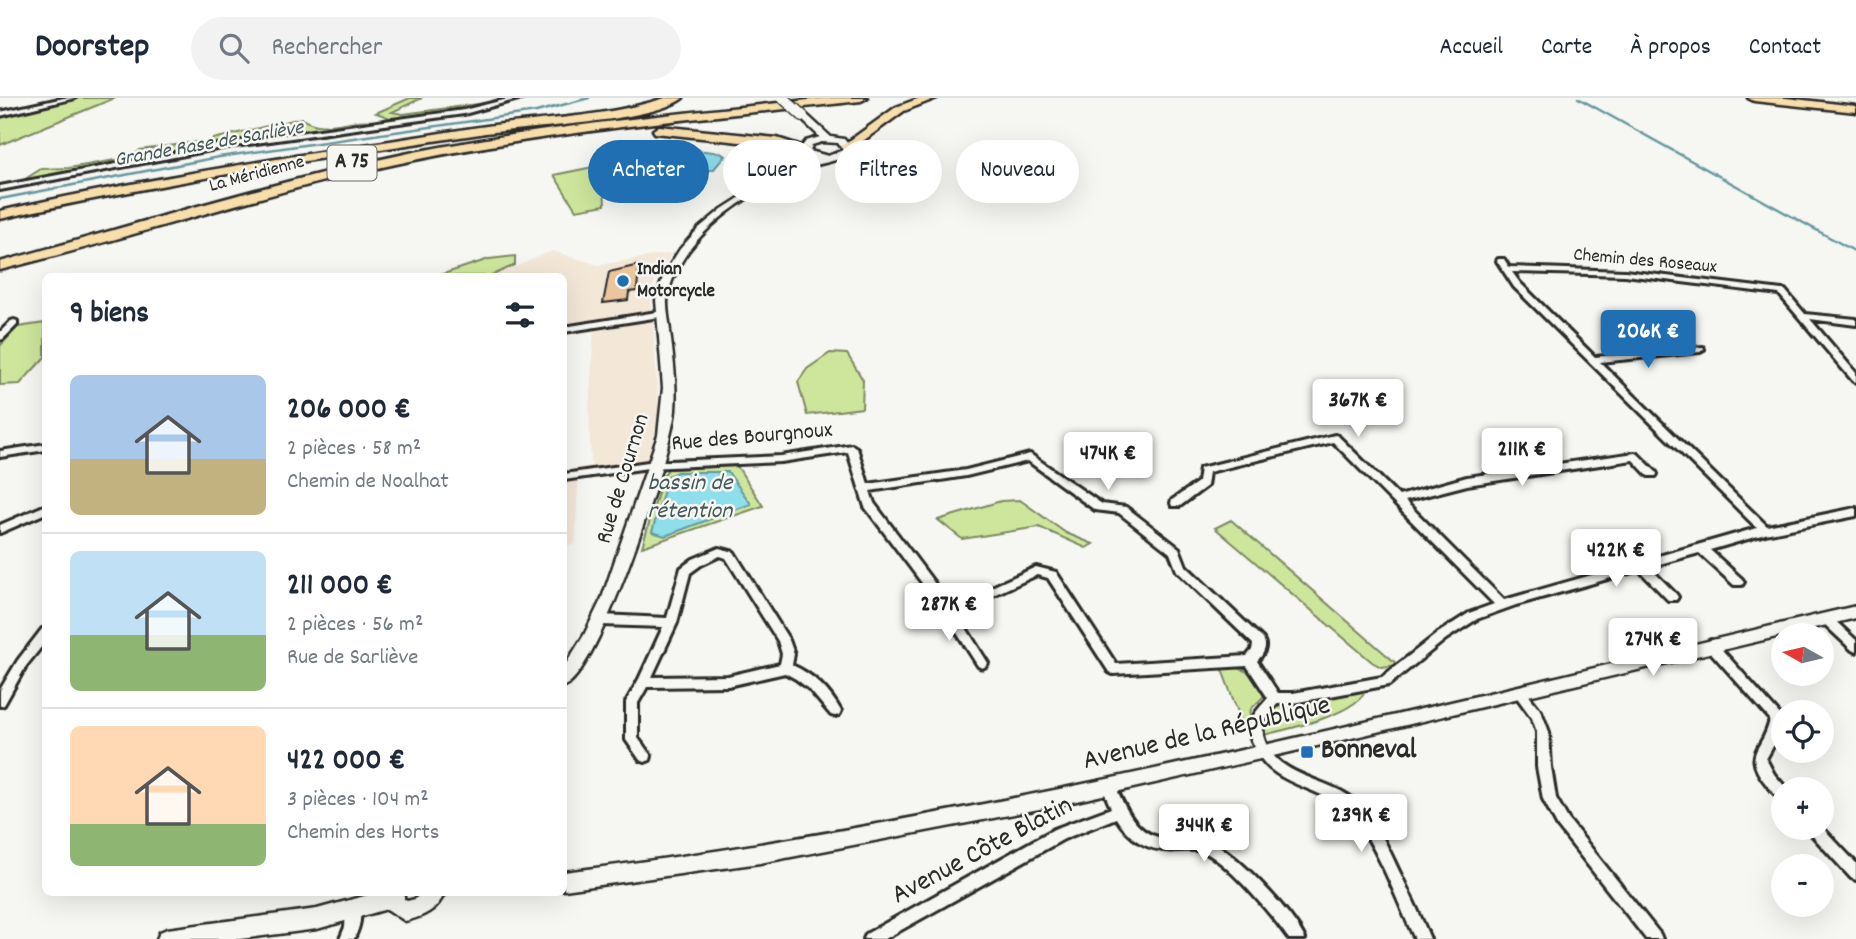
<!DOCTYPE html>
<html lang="fr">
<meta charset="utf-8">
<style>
:root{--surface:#fff;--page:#f2f2f3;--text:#1f2937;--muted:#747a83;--line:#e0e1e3;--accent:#1f6fb2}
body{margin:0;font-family:Dekko,sans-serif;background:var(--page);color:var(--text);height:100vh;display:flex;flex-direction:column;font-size:26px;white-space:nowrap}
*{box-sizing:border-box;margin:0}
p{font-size:23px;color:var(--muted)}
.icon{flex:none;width:38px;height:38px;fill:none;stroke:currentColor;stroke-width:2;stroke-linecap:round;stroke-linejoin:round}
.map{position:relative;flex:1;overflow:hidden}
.sheet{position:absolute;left:42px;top:175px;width:525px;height:623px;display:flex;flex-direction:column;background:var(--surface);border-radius:10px;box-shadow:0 7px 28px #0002}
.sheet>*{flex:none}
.guide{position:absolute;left:588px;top:42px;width:665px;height:63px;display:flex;gap:14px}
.needle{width:46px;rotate:278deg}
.fabs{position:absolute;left:1771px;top:525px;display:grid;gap:14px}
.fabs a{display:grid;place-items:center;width:63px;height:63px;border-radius:50%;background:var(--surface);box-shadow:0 7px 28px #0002;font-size:35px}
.price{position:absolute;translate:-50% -60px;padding:0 16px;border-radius:7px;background:#fff;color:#222;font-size:23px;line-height:46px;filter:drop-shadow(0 2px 4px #0008)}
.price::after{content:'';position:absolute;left:50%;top:42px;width:21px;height:16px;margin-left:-10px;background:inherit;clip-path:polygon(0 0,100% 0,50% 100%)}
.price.on{background:var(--accent);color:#fff}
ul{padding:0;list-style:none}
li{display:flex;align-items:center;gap:21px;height:175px;padding:0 28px}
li+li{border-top:2px solid var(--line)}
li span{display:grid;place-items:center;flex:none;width:196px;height:140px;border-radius:10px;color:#555}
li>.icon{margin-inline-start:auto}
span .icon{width:84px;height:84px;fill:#fffc;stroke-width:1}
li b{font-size:30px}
h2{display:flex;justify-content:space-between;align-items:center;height:84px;padding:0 28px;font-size:30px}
.pill{padding:0 24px;border-radius:32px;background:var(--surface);box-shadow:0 7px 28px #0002;font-size:24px;line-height:63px}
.pill.on{background:var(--accent);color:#fff}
header{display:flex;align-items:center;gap:42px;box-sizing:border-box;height:98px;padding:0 35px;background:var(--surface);border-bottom:2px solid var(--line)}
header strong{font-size:33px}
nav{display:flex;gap:38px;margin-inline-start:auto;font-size:24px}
.search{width:490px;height:63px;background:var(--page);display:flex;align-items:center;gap:18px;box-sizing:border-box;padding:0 24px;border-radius:38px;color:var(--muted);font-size:26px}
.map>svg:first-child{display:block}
.built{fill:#f3e7d8}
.green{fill:#cee69c;stroke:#7c8864;stroke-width:2}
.water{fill:#8edeeb;stroke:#66969e;stroke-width:2}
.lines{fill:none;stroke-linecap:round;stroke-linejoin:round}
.stream{stroke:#66969e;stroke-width:2.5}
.building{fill:#ebc59c;stroke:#2b2b2b;stroke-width:2}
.street-casing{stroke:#2b2b2b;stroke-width:6}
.secondary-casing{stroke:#2b2b2b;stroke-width:5}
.highway-casing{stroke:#2b2b2b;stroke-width:5}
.street{fill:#f6f6f2;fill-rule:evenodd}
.secondary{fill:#f6f6f2;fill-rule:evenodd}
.highway{fill:#f8deab;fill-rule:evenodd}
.secondary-bridge-casing{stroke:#2b2b2b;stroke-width:13;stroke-linecap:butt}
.secondary-bridge{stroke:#f6f6f2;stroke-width:10}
.poi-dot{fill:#1f6fb2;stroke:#f6f6f2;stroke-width:2.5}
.labels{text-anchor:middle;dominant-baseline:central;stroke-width:5;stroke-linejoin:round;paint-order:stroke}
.far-street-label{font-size:19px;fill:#2b2b2b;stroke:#f6f6f2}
.far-poi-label{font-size:19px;font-weight:bold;fill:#2b2b2b;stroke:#f6f6f2;text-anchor:start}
.far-water-label{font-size:21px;font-style:italic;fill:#44585b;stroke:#f6f6f2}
.shield{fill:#f6f6f2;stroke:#686867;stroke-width:2}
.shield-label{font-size:21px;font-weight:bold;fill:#2b2b2b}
.street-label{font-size:23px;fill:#2b2b2b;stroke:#f6f6f2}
.water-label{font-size:24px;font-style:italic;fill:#44585b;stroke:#f6f6f2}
.near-street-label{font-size:28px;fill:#2b2b2b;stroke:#f6f6f2}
.near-poi-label{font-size:28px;font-weight:bold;fill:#2b2b2b;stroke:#f6f6f2;text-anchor:start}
</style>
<header>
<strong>Doorstep</strong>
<div class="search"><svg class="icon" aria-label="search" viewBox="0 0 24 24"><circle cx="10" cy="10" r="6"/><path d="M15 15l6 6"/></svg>Rechercher</div>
<nav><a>Accueil</a><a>Carte</a><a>À propos</a><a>Contact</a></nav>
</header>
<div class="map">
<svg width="1856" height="841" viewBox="0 0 1856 841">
<rect width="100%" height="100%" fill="#f6f6f2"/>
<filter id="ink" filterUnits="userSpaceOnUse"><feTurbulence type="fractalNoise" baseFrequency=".0143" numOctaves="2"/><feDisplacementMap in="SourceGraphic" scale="14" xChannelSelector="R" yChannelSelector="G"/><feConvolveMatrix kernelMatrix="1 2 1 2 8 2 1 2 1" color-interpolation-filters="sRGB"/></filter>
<g filter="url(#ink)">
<path class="built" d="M552,153L598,167L672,155L656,180L651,197V215L564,230V178H494Z
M653,222L659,319L643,375L578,383L575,446L564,448V372L591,368L589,313L594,231Z"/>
<path class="green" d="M78,0H115L0,47V17Z
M410,0H422L392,14L403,16L486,5L484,9L396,22L376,15Z
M301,20C324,38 352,17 377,24L211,48L213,41Z
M197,44L195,49L186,52L22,83L41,71L69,70L133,59L140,52Z
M603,67L605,107L576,112L554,77Z
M515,158V167L491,178H437L489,161Z
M45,225V259L20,286L0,287V248L18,229Z
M830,255L847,256L863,282L862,310L807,317L798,284L807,271Z
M737,368L763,408L642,449L663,378L668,371Z
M1020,402L1066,435L1093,446L1086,450L1039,429L962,441L938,422L1001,403Z
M1231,422L1398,567L1381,569L1372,564L1215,430Z
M1234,568L1252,576L1264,598L1251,611L1249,622L1244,630L1221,569Z
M1367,590C1359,616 1289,631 1263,637L1261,633L1277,609Z"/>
<path class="water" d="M654,47L721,55L725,58L714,71L708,73H658L632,68L631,63L645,49Z
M677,374H728L751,406L665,438L652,434L668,378Z"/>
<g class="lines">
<path class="stream" d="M1578,0L1856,154
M0,101L219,59L536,14L589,0"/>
</g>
<path class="building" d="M639,167L637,193L629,194L628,202L603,205L609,174Z"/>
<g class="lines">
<g class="street-casing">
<path id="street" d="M64,0H75L0,18V14Z
M512,0H522L464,16L227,49L0,92V88L227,45L464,12Z
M1498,161H1504L1509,169L1625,173L1782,192H1785L1805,216L1856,221V227L1810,221L1856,275V284L1853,283L1779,196L1625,177L1512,174L1520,185L1595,259L1703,249L1704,251L1700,254L1600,264L1767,428L1856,410V418L1765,436L1710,452L1742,481L1744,484L1742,487H1734L1699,455L1649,469L1676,496L1678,499L1676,502H1668L1639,472L1516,507L1477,521L1446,541L1389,587L1293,605H1278C1266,621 1257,628 1267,648C1284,681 1330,680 1357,704C1376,720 1390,755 1401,777C1411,798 1421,819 1430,841H1415C1397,803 1380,754 1355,721C1328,686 1270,692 1254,647C1252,643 1249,636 1249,632C1249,620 1261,608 1268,600L1247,568L1113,576L1109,574L1048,480L1037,477L956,514L988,565L986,568L982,570L978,568L943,513L865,409L848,354L781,364L648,370L564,382V376L648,364L781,358L852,347L857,350L868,386L966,372L1030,356L1102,406L1126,409L1179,450L1186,468L1263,541C1268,549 1263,557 1257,563L1278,595H1293L1382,579L1438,535L1469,515L1494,506L1333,344L1209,374L1207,388L1180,408H1172L1171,405L1172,402L1198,384L1200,370L1335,337L1338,338L1399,398L1467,379L1635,355L1638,356L1656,374L1657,376L1656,378H1648L1633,362L1467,387L1405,403L1504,502L1757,430L1514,189L1497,163ZM1028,363L1095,412L1119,415L1170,455L1177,473L1253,546L1252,552L1247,558L1116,566L1056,474L1036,469L954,506H950L874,405L870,393L966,378Z
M663,213L667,216L666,218L564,234V229Z
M14,222L17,223V227L3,241L0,242V234L11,223Z
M46,346V352L0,359V353Z
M46,407V415L0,435V427Z
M719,450L734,454L789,542L794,556L792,567C813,576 830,593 841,613L839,617L835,618L831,617L809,591L796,581L785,575L728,588L647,589L638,605V640L651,658L650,662L645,664L640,662L626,642V604L639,581L663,529L601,527L597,525L595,522L597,519L601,517L667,520L681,470L693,461ZM720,458L726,460L778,543L782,556L780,566L728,578L652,579L677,525L690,475L701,467Z
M1826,516L1830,518L1856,542V554L1852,552L1822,524L1820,521L1822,518Z
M46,530V543L26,568L4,607L0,608V592L18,562L42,531Z
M1711,542L1715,544L1783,620L1781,634L1766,661L1774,676L1787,691H1783V702C1776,699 1772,693 1767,687C1740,654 1764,653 1770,621L1707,550L1705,547L1707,544Z
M1519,589L1523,590L1541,613L1549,634L1551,669L1556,700L1568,721L1660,836L1662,841H1646L1558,729L1543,701L1537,669V634L1532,620L1513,594L1515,590Z
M1109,683L1114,685C1125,710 1137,742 1171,740C1184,739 1196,737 1208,742C1233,751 1295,817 1305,841H1289C1272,817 1231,768 1206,755C1198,750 1188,752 1179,752C1151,755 1131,744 1116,720L1064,741L885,841H864L866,836L1054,731L1111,710L1102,689L1104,685Z
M1822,729L1856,765V782L1851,780L1809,734L1807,730Z
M353,806L358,808C363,819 359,830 354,841H340L345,829L346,813L348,808Z"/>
</g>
<g class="secondary-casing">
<path id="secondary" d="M800,16H806L831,39L844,41L853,52C840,65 820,64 804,71C751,93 682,136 668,196C665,207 669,221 670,233C673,259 677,285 675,312C672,352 598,578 564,588V569L584,537L602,500L658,337L663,290L656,202L664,176L680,151L699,130L722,111L772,79L813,61L803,56L800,51L806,43L820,39L800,20ZM822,44L838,45L843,52L828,58L810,53L812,47Z
M1856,508V520L1339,643L1050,709L760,765L564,792V774C1000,720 1429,608 1856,508Z
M379,794H404V801L407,803L415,801L422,794H445C438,812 423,819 405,823L387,811L317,831L240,841H157L160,834L167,831L317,811Z"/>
</g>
<g class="highway-casing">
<path id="highway" d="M665,0H683C653,24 524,29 480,36C320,60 159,85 0,121V113C154,78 310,56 466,31C533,20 601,21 665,0Z
M828,0H867L861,3C712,19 562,32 415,62C274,91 139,138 0,172V164C138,126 274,83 414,54C551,27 690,14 828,0Z
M920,0H937L904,13L852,51H844L842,48L896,9Z
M1748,0H1786L1856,8V14L1754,3Z
M659,28L777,40L811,51L805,55L777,48L655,35L653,32Z"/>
</g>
<use href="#street" class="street"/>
<use href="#secondary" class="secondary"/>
<use href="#highway" class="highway"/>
<g class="secondary-bridge-casing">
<path id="secondary-bridge" d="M783,0L803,18"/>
</g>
<use href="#secondary-bridge" class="secondary-bridge"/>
</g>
</g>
<g class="poi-dot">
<circle cx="623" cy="183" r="7"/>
<rect x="1300" y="647" width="14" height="14" rx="3.5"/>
</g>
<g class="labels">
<g class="far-street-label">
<text transform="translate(257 77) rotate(-15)">La Méridienne</text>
<text transform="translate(1645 164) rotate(5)">Chemin des Roseaux</text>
</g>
<g class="far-poi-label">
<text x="637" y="172">Indian<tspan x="637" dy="22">Motorcycle</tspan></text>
</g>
<g class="far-water-label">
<text transform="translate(209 47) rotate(-10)">Grande Rase de Sarliève</text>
</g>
<rect class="shield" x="327.5" y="47.5" width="49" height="35" rx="5"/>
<g class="shield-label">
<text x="352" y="65">A 75</text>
</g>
<g class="street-label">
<text transform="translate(752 340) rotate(-5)">Rue des Bourgnoux</text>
<text transform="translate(624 381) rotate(-73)">Rue de Cournon</text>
</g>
<g class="water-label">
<text x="690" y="386">bassin de<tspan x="690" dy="28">rétention</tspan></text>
</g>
<g class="near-street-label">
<text transform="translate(1207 637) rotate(-13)">Avenue de la République</text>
<text transform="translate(983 754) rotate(-28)">Avenue Côte Blatin</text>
</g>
<g class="near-poi-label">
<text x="1321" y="654">Bonneval</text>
</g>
</g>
</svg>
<div class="fabs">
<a><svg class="needle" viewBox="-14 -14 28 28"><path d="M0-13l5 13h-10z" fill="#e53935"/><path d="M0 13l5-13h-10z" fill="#747a83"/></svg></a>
<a><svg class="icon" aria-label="locate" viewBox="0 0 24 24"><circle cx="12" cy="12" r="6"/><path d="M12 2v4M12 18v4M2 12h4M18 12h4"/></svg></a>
<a>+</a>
<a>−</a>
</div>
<b class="price on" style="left:1648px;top:272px">206K €</b>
<b class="price" style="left:1358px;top:341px">367K €</b>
<b class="price" style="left:1522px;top:390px">211K €</b>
<b class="price" style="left:1108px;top:394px">474K €</b>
<b class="price" style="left:1616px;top:491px">422K €</b>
<b class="price" style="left:949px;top:545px">287K €</b>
<b class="price" style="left:1653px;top:580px">274K €</b>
<b class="price" style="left:1361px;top:756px">239K €</b>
<b class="price" style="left:1204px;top:766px">344K €</b>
<div class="guide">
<a class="pill on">Acheter</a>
<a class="pill">Louer</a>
<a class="pill">Filtres</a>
<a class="pill">Nouveau</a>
</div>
<section class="sheet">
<h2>9 biens<svg class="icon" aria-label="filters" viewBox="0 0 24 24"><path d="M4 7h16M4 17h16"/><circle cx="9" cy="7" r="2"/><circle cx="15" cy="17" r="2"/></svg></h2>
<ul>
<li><span style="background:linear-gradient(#a9c7e8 60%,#c2b280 0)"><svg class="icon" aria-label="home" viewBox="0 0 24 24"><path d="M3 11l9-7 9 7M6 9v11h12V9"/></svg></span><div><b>206 000 €</b><p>2 pièces · 58 m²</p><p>Chemin de Noalhat</p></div></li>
<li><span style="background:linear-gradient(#bfe0f5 60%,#8fb573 0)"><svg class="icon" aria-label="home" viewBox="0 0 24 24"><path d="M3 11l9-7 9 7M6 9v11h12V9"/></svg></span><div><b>211 000 €</b><p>2 pièces · 56 m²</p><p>Rue de Sarliève</p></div></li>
<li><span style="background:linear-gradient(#ffd9b3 70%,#8fb573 0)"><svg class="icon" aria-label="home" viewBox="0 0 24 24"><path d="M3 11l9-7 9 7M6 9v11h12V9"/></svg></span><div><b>422 000 €</b><p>3 pièces · 104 m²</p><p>Chemin des Horts</p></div></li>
</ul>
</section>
</div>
